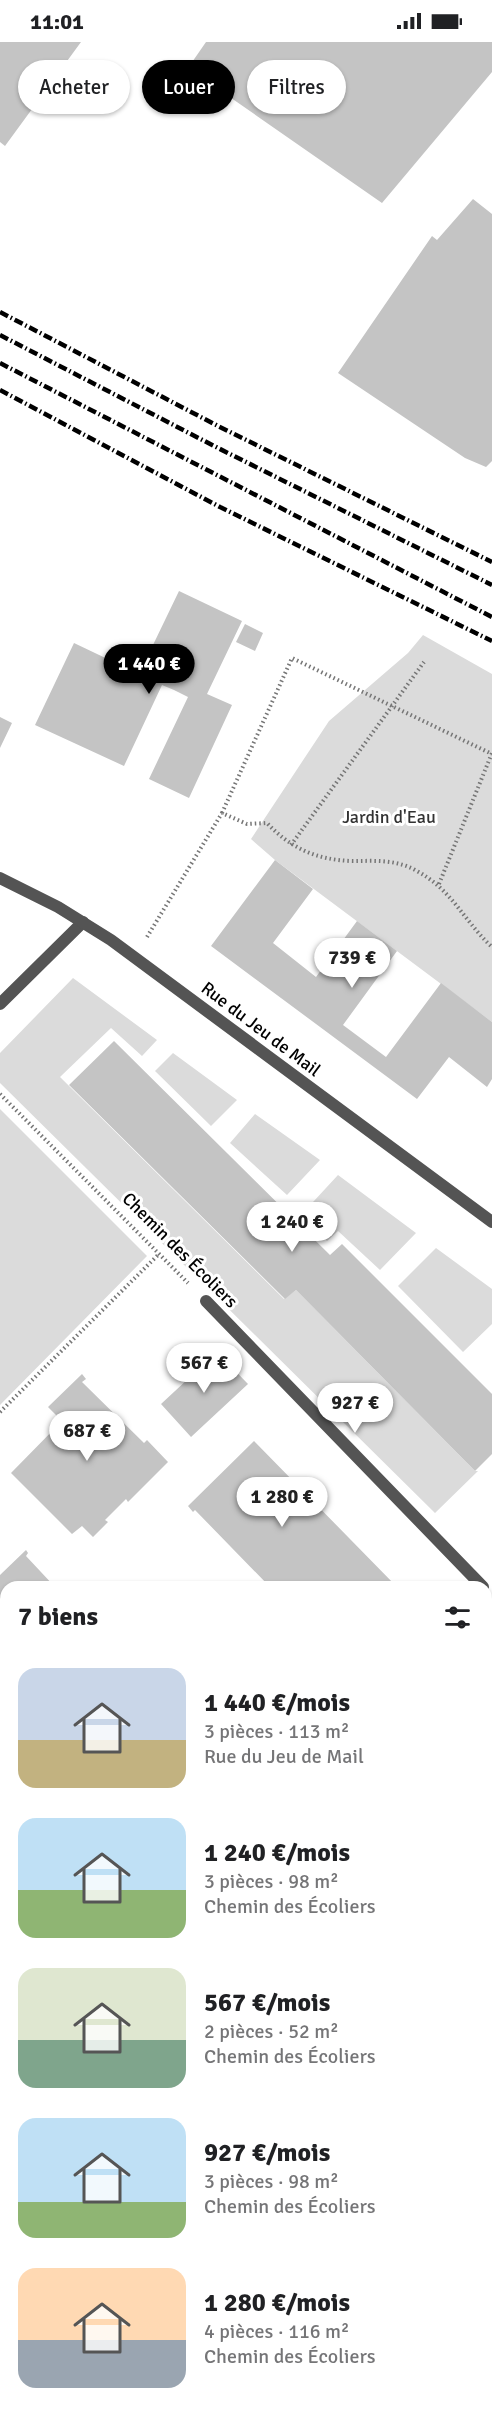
<!DOCTYPE html>
<html lang="fr">
<meta charset="utf-8">
<style>
:root{--surface:#fff;--page:#f6f6f6;--text:#202124;--muted:#757577;--accent:#000}
body{margin:0;font-family:Signika,sans-serif;background:var(--page);color:var(--text);height:100vh;display:flex;flex-direction:column;font-size:22px;white-space:nowrap}
*{box-sizing:border-box;margin:0}
p{font-size:20px;color:var(--muted)}
.icon{flex:none;width:33px;height:33px;fill:none;stroke:currentColor;stroke-width:2;stroke-linecap:round;stroke-linejoin:round}
.map{position:relative;flex:1;overflow:hidden}
.details{position:absolute;left:0px;top:1539px;width:492px;height:834px;display:flex;flex-direction:column;background:var(--surface);border-radius:18px 18px 0 0;box-shadow:0 2px 4px #0004}
.details>*{flex:none}
.banner{position:absolute;left:18px;top:18px;width:456px;height:54px;display:flex;gap:12px}
.price{position:absolute;translate:-50% -51px;padding:0 14px;border-radius:21px;background:#fff;color:#222;font-size:20px;line-height:39px;filter:drop-shadow(0 2px 3px #0008)}
.price::after{content:'';position:absolute;left:50%;top:36px;width:18px;height:14px;margin-left:-9px;background:inherit;clip-path:polygon(0 0,100% 0,50% 100%)}
.price.selected{background:var(--accent);color:#fff}
ul{padding:0;list-style:none}
li{display:flex;align-items:center;gap:18px;height:150px;padding:0 18px}
li span{display:grid;place-items:center;flex:none;width:168px;height:120px;border-radius:18px;color:#555}
li>.icon{margin-inline-start:auto}
span .icon{width:72px;height:72px;fill:#fffc;stroke-width:1}
li b{font-size:26px}
h2{display:flex;justify-content:space-between;align-items:center;height:72px;padding:0 18px;font-size:26px}
.chip{padding:0 21px;border-radius:27px;background:var(--surface);box-shadow:0 2px 4px #0004;font-size:21px;line-height:54px}
.chip.selected{background:var(--accent);color:#fff}
.status{display:flex;justify-content:space-between;align-items:center;height:42px;padding:0 30px;background:var(--surface);direction:ltr}
.status svg{height:16px;fill:currentColor}
.map>svg:first-child{display:block}
.green{fill:#dbdbdb}
.water{fill:#a2a2a2}
.building{fill:#c4c4c4}
.lines{fill:none;stroke-linecap:round;stroke-linejoin:round}
.path{stroke:#767676;stroke-width:4;stroke-dasharray:1.5 3;stroke-linecap:butt}
.minor{stroke:#545454;stroke-width:12}
.tertiary{stroke:#545454;stroke-width:12}
.secondary{stroke:#212121;stroke-width:12}
.rail{stroke:#000;stroke-width:4.5;stroke-dasharray:9 3 1.5 3;stroke-linecap:butt}
.labels{text-anchor:middle;dominant-baseline:central;stroke-width:6;stroke-linejoin:round;paint-order:stroke}
.park-label{font-size:18px;fill:#323232;stroke:#fff}
.street-label{font-size:18px;fill:#000;stroke:#fff}
</style>
<div class="status"><b>11:01</b><svg viewBox="0 0 49 12"><path d="M0 12V9h3v3zM5 12V6h3v6zM10 12V3h3v9zM15 12V0h3v12zM26 1h20v11H26zM47 4h2v5h-2z"/></svg></div>
<div class="map">
<svg width="492" height="2373" viewBox="0 0 492 2373">
<rect width="100%" height="100%" fill="#fff"/>
<path class="green" d="M423,593L492,632V980L275,818L251,797L329,679L408,611Z
M73,936L157,998L142,1014L111,986L60,1035L284,1257L296,1248L475,1429H478L435,1471L0,1041V1011Z
M173,1011L237,1058L211,1084L155,1029Z
M0,1067L147,1214L0,1363Z
M255,1072L320,1118L287,1153L230,1101Z
M338,1133L416,1191L380,1228L338,1189L327,1199L301,1173Z
M436,1206L492,1247V1282L463,1310L398,1244Z
M491,1729L492,1836L486,1842V1734Z"/>
<path class="water" d="M0,2293L6,2300V2367H71L76,2373H0Z"/>
<path class="building" d="M0,0H81L5,104L0,100Z
M206,0H492V30L382,161L188,26Z
M473,157L492,172V419L486,425L465,416L338,331L432,194L437,198Z
M179,549L242,579L207,652L232,663L189,756L149,737L188,655L174,648L162,643L124,724L35,683L74,601L139,632Z
M245,582L263,591L255,609L236,600Z
M0,675L12,681L0,706Z
M275,818L313,847L273,901L316,935L357,879L397,909L343,983L386,1015L441,941L492,980V1037L487,1045L449,1015L417,1057L211,904Z
M114,999L330,1213L342,1202L492,1352V1412L475,1429L296,1248L285,1257L69,1043Z
M217,1310L248,1342L191,1395L161,1362Z
M82,1332L86,1337L82,1340L144,1401L147,1398L168,1420L128,1460L126,1457L105,1478L108,1480L93,1495L82,1484L72,1492L11,1431L62,1379L48,1365Z
M254,1399L397,1545H270L195,1468L193,1470L188,1464Z
M26,1508L28,1511L26,1514L55,1545H6V1567L0,1561V1533Z
M492,2072V2190L486,2184V2078Z"/>
<g class="lines">
<path class="path" d="M222,771L292,616L492,712
M291,803L424,620
M439,842L492,711
M147,895L222,771L247,782L267,781C290,806 317,818 352,819C374,819 395,817 415,828C452,847 463,878 492,905
M0,1052L188,1241
M0,1370L159,1212
M486,1609L492,1597
M0,2190L6,2195
M486,2263L492,2264
M188,2367L193,2373"/>
<path class="minor" d="M0,962L83,880
M206,1259L483,1545
M486,1662L492,1656
M486,2006L492,2011"/>
<path class="tertiary" d="M0,836L58,865L111,898L492,1180
M0,2139L6,2134"/>
<path class="secondary" d="M0,2048L6,2055
M0,2099L6,2108
M224,2367L229,2373
M277,2367L283,2373"/>
<path class="rail" d="M0,270L218,384L492,520
M0,293L214,404L492,543
M0,321L492,575
M0,348L220,465L492,599"/>
</g>
<g class="labels">
<g class="park-label">
<text x="389" y="775">Jardin d'Eau</text>
</g>
<g class="street-label">
<text transform="translate(261 987) rotate(37)">Rue du Jeu de Mail</text>
<text transform="translate(180 1208) rotate(45)">Chemin des Écoliers</text>
</g>
</g>
</svg>
<b class="price selected" style="left:149px;top:653px">1 440 €</b>
<b class="price" style="left:352px;top:947px">739 €</b>
<b class="price" style="left:292px;top:1211px">1 240 €</b>
<b class="price" style="left:204px;top:1352px">567 €</b>
<b class="price" style="left:355px;top:1392px">927 €</b>
<b class="price" style="left:87px;top:1420px">687 €</b>
<b class="price" style="left:282px;top:1486px">1 280 €</b>
<div class="banner">
<a class="chip">Acheter</a>
<a class="chip selected">Louer</a>
<a class="chip">Filtres</a>
</div>
<section class="details">
<h2>7 biens<svg class="icon" aria-label="filters" viewBox="0 0 24 24"><path d="M4 7h16M4 17h16"/><circle cx="9" cy="7" r="2"/><circle cx="15" cy="17" r="2"/></svg></h2>
<ul>
<li><span style="background:linear-gradient(#c9d6e8 60%,#c2b280 0)"><svg class="icon" aria-label="home" viewBox="0 0 24 24"><path d="M3 11l9-7 9 7M6 9v11h12V9"/></svg></span><div><b>1 440 €/mois</b><p>3 pièces · 113 m²</p><p>Rue du Jeu de Mail</p></div></li>
<li><span style="background:linear-gradient(#bfe0f5 60%,#8fb573 0)"><svg class="icon" aria-label="home" viewBox="0 0 24 24"><path d="M3 11l9-7 9 7M6 9v11h12V9"/></svg></span><div><b>1 240 €/mois</b><p>3 pièces · 98 m²</p><p>Chemin des Écoliers</p></div></li>
<li><span style="background:linear-gradient(#dfe7d0 60%,#7fa58c 0)"><svg class="icon" aria-label="home" viewBox="0 0 24 24"><path d="M3 11l9-7 9 7M6 9v11h12V9"/></svg></span><div><b>567 €/mois</b><p>2 pièces · 52 m²</p><p>Chemin des Écoliers</p></div></li>
<li><span style="background:linear-gradient(#bfe0f5 70%,#8fb573 0)"><svg class="icon" aria-label="home" viewBox="0 0 24 24"><path d="M3 11l9-7 9 7M6 9v11h12V9"/></svg></span><div><b>927 €/mois</b><p>3 pièces · 98 m²</p><p>Chemin des Écoliers</p></div></li>
<li><span style="background:linear-gradient(#ffd9b3 60%,#9aa5b1 0)"><svg class="icon" aria-label="home" viewBox="0 0 24 24"><path d="M3 11l9-7 9 7M6 9v11h12V9"/></svg></span><div><b>1 280 €/mois</b><p>4 pièces · 116 m²</p><p>Chemin des Écoliers</p></div></li>
</ul>
</section>
</div>
